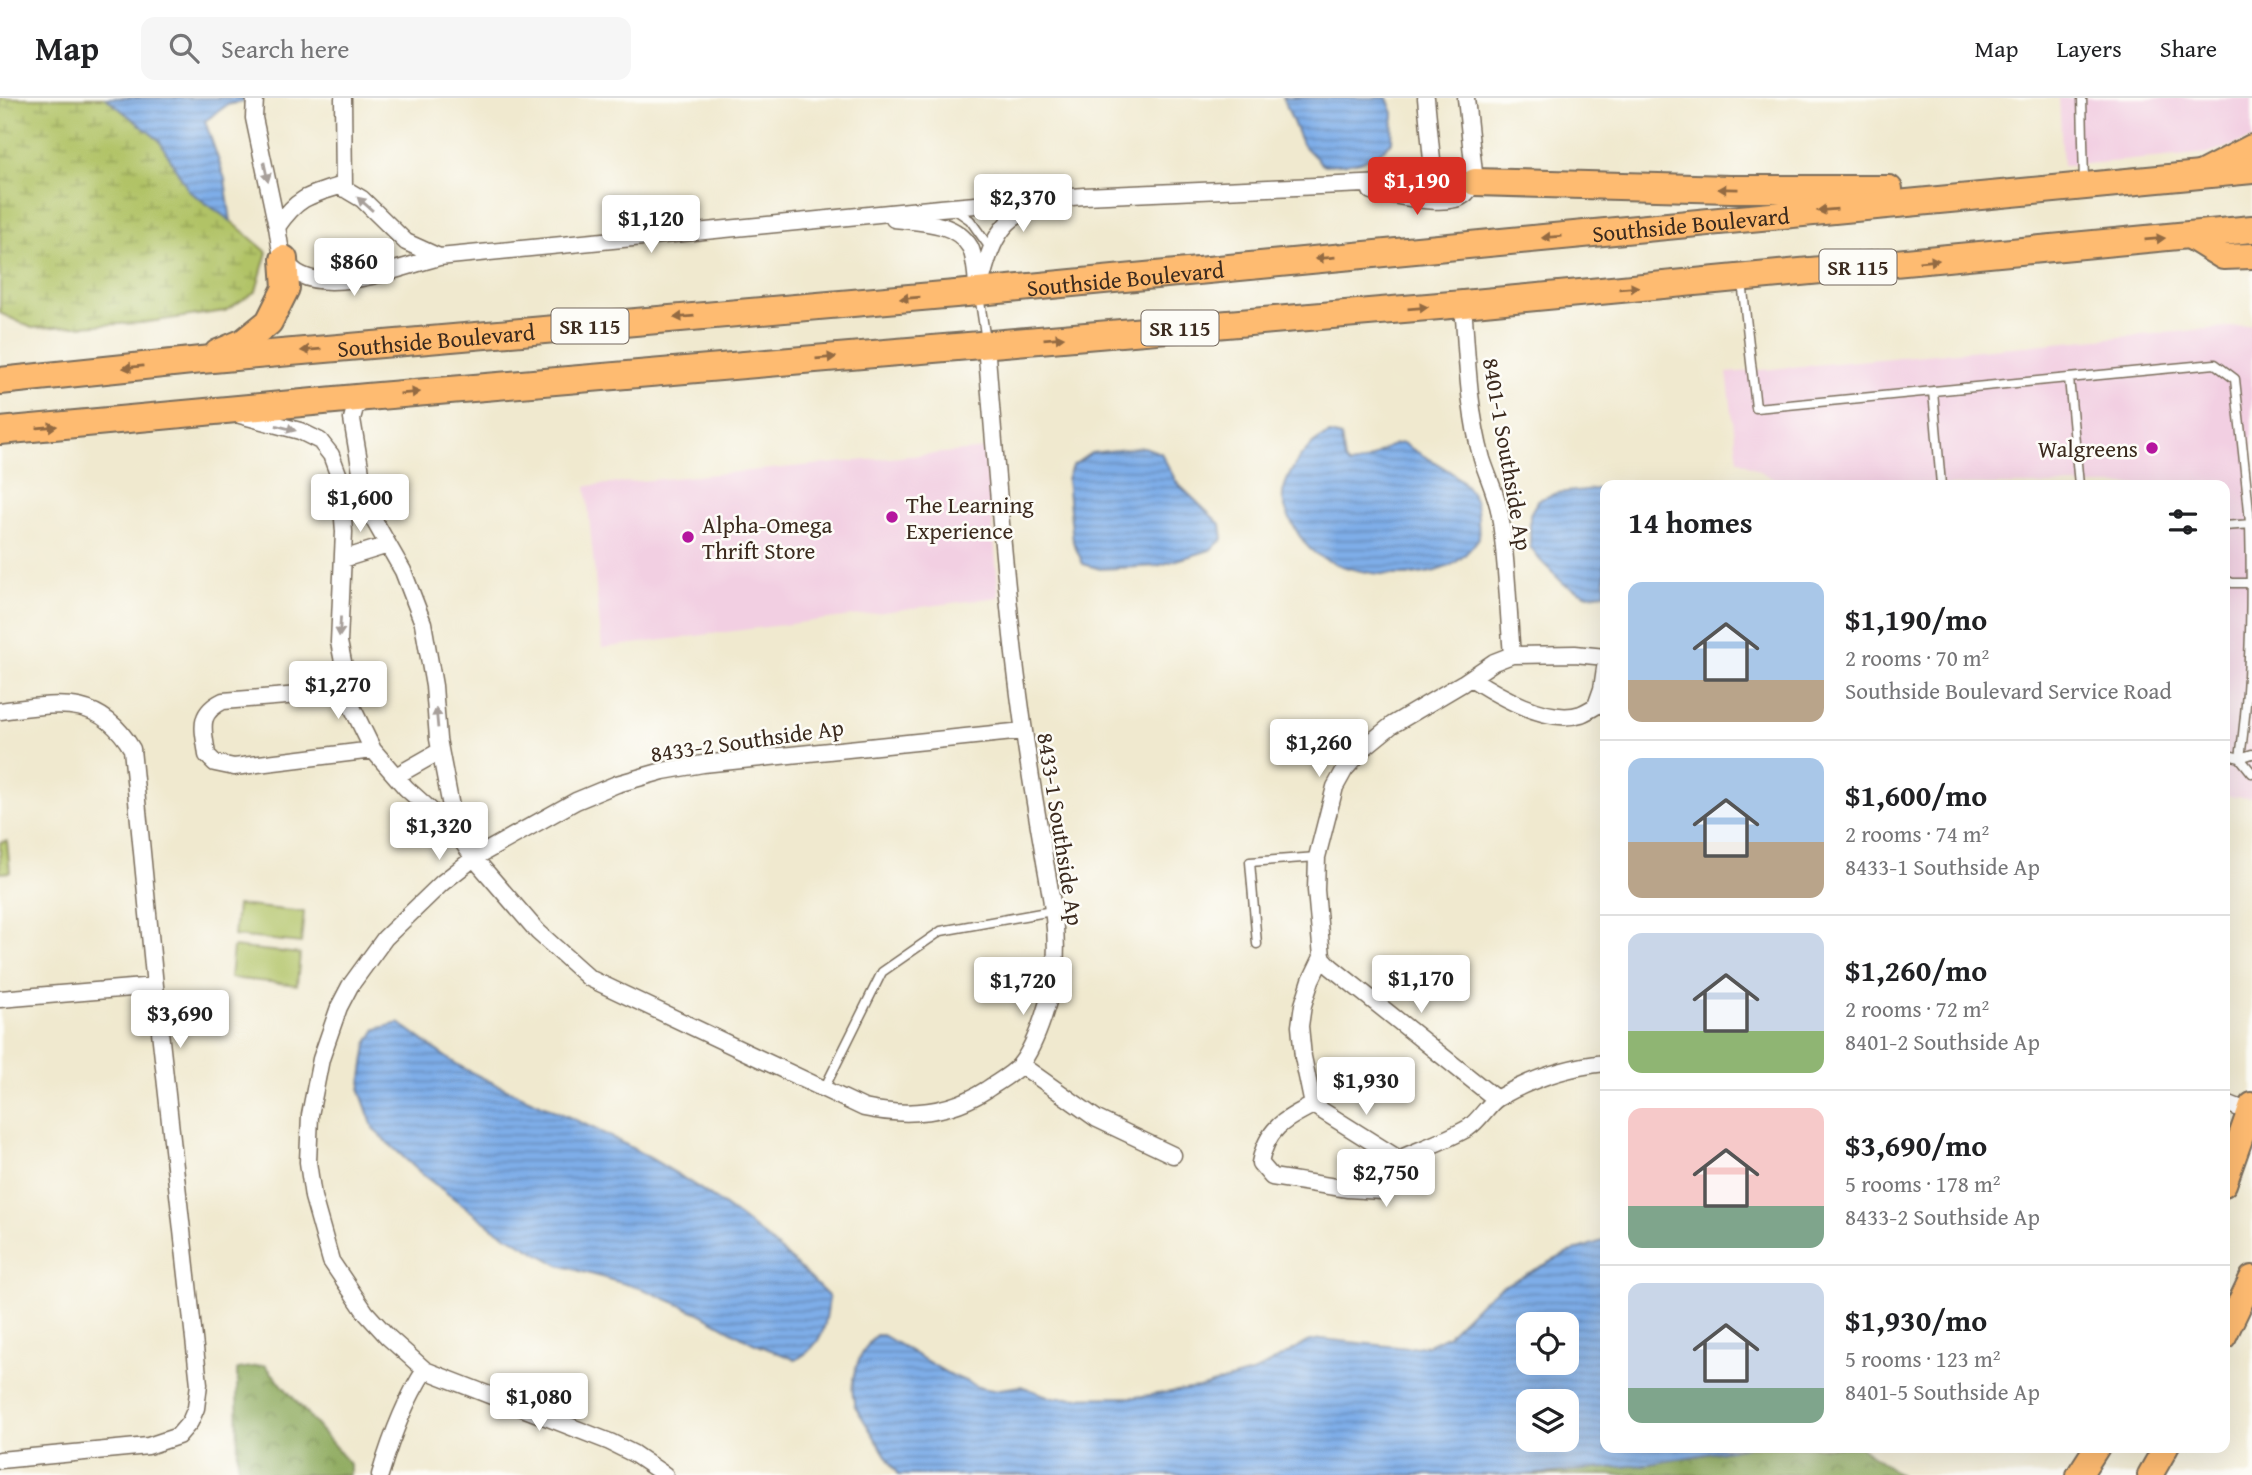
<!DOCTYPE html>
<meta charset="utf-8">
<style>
:root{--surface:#fff;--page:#f6f6f6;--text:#202124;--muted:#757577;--line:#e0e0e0;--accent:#d93025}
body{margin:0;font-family:"Gentium Book Plus",serif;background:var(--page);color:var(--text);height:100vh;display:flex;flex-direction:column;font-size:26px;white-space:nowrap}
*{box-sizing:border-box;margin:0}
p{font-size:23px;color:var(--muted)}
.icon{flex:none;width:38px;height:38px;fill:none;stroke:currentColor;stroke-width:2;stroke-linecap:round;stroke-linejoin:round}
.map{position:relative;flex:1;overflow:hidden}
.side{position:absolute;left:1600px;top:382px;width:630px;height:973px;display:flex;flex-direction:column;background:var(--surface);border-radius:14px;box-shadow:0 7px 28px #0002}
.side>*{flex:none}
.buttons{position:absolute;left:1516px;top:1214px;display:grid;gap:14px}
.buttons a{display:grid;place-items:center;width:63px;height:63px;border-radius:14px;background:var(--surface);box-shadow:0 7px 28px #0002;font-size:35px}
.price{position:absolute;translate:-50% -60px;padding:0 16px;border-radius:7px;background:#fff;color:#222;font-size:23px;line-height:46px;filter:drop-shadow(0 2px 4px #0008)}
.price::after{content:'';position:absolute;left:50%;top:42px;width:21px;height:16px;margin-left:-10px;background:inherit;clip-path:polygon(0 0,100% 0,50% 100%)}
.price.current{background:var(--accent);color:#fff}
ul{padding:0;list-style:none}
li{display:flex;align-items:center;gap:21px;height:175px;padding:0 28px}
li+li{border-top:2px solid var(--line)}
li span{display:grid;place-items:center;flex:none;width:196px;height:140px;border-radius:14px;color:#555}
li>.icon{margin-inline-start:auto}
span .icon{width:84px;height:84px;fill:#fffc;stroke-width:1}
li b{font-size:30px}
h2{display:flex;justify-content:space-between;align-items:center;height:84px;padding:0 28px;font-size:30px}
header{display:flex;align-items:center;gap:42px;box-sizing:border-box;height:98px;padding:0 35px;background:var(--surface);border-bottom:2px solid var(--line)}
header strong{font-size:33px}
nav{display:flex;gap:38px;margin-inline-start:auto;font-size:24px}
.search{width:490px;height:63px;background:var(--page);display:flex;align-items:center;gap:18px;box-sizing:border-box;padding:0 24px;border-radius:14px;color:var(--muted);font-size:26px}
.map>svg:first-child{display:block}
.built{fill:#f2cfe2}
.forest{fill:url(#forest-crowns);stroke:#646a3c;stroke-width:2}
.wetland{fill:url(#wetland-marsh);stroke:#767642;stroke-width:2}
.garden{fill:#b1c366;stroke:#767642;stroke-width:2}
.water{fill:url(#water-rules);stroke:#5c6c83;stroke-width:2;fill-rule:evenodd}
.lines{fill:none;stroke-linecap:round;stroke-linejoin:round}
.service-casing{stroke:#7a6d5c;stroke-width:11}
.minor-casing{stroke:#7a6d5c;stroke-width:19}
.primary-casing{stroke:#7a6d5c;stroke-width:28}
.trunk-casing{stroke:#7a6d5c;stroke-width:30}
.service{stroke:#fff;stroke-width:8}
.minor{stroke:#fff;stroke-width:16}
.primary{stroke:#febb71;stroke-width:24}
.trunk{stroke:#febb71;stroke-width:26}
.oneway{fill:#a79f9a}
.oneway2{fill:#936b43}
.poi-dot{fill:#b5179e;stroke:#fdfcf7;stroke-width:2.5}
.labels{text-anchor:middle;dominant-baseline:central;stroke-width:5;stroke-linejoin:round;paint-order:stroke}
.shield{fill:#fdfcf7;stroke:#75695f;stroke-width:2}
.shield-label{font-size:21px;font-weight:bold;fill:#3b2a1e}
.street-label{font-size:23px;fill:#3b2a1e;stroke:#fdfcf7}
.poi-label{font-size:23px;fill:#3b2a1e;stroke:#fdfcf7;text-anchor:start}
</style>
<header>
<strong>Map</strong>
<div class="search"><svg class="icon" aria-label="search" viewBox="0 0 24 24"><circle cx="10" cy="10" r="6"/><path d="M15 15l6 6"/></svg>Search here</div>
<nav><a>Map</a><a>Layers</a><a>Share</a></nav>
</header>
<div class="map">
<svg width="2252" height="1377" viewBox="0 0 2252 1377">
<defs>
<pattern id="forest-crowns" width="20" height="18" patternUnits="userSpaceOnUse" patternTransform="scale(1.75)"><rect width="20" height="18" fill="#8ca95b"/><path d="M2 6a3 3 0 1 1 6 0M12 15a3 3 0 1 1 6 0" fill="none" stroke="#748a4b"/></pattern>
<pattern id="wetland-marsh" width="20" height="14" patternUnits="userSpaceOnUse" patternTransform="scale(1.75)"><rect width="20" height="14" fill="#b1c366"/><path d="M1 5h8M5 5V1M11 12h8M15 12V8" fill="none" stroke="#919f53"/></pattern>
<pattern id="water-rules" width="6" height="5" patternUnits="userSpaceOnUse" patternTransform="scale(1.75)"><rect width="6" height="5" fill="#7eade8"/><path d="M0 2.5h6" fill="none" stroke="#688dbb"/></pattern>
</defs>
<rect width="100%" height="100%" fill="#fdfcf7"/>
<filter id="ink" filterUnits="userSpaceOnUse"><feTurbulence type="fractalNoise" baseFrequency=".0143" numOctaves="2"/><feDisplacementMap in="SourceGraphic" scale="14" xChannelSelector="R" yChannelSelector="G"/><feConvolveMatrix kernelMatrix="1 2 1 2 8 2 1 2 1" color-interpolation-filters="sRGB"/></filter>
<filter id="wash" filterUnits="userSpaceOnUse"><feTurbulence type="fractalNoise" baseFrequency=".00686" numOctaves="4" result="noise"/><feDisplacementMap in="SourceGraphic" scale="28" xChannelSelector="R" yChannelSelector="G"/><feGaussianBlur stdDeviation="1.57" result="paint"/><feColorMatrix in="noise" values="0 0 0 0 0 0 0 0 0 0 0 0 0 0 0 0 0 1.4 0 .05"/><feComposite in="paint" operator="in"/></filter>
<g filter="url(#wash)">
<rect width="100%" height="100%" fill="#f0e9cf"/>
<path class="built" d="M2059,0H2252V41L2211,55L2063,68Z
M2252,227V700L2224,698V387H1785L1738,362L1727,275Z
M986,351L999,499L602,550L586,388Z"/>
<path class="forest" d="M265,1267L350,1366V1377H238L237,1271Z
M1747,1349H1860L1900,1377H1524L1643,1367Z"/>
<path class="wetland" d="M0,0H106L159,42L189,93L231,123L267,154L256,193L225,213L141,225L32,230L0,215Z"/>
<path class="garden" d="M7,743L10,774L0,775V744Z
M237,807L304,814L301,845L234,838Z
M233,849L300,856L297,887L230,880Z"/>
<path class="water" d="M106,0H260L227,7L205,23L225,81L231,123L189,93L159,42Z
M1283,0H1387L1393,15L1392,44C1370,66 1352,66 1323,67L1302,46Z
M1330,336L1341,339L1345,362L1349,367C1377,365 1378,347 1403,345C1428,363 1461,372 1475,402C1479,413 1478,429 1479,440C1471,451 1460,464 1447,469C1411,484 1349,477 1316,456C1307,450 1298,436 1293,427C1280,402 1279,397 1292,372C1301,356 1314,342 1330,336Z
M1144,349L1161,355L1177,385L1221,427L1223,441L1210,452L1157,468L1100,471L1083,466L1073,444L1067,381L1072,368L1091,355Z
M1687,380L1730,382L1743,387H1632Z
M1605,390V495L1588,497L1564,486L1540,462L1530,449V416L1538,402L1557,395Z
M399,925C421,940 442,959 465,971C509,994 556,1012 601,1034C686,1076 764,1130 829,1199C826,1230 823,1246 796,1262L753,1245L699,1215L643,1191L559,1167L493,1130L423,1077L374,1032L360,993L367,946L376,931Z
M1605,1142V1349H1747L1643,1367L1523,1377H898L855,1308C847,1282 858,1256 876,1237H883L947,1275L981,1290L993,1292L1021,1288L1053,1300L1136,1299L1198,1290L1237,1279L1255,1274L1307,1244L1321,1241L1408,1250L1428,1247L1447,1238L1483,1202L1501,1189L1570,1154ZM1528,1227H1566V1265H1528ZM1528,1304H1566V1342H1528Z"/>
</g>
<g filter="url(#ink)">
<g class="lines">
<g class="service-casing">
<path id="service" d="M2082,0L2084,85
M954,111L970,122L990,150
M1742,183L1756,310L2215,266L2235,281C2240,329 2246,377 2250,425C2252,503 2251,583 2240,660L2252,675
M979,197L986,243
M2069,280L2079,387
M1933,293L1941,387
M2224,428L2252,426
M2224,481L2232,485H2251
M2224,656L2240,660L2252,656
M1257,846L1250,764L1317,759
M824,991L882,874L941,833L1052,813"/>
</g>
<g class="minor-casing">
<path id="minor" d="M255,0L254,20L277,129
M343,0L344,91
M1426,0L1434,83
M1466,0L1475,84
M1371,93C1393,96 1446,111 1464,97C1468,94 1472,87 1475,84
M894,121C919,124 955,123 970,149C976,161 976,181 978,194
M439,159L406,144L362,101L340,88C308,97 296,101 277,129C279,138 279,152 284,160C307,207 401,169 439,159L940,110L1084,98L1434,83L1475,84
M980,188C986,164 995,127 1021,116C1029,112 1039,111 1048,108
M1463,206C1467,257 1468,311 1482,361C1488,380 1497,397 1500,417C1507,463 1508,511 1512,557
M367,299L355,310L352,321L367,410L403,473L423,525L434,588L438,641L456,735
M240,317L300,333L320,343L331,357L340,381L344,434L339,544L349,593L353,611L373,652L406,690L456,735L474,760L538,834L589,880L864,1010C907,1019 949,1016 986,992C997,984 1012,977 1020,967C1037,946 1053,894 1055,867C1059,828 1048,785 1042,746C1032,689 1023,631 1016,573C1003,465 995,356 986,246
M343,461L388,447
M1471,580C1497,597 1548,627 1581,616C1586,614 1591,611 1596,608L1602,591L1605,570
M349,593L223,603C196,616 204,632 207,657L215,665L234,669L373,652
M0,613C56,606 99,595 132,651L155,888L199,1286L196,1310L190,1324L178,1338L148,1348L0,1362
M396,678L440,653
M1322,859L1331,869L1496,1001
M0,901L155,888
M1021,967L1097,1021L1173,1057
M2224,1004L2252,1015
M1313,1007L1303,959L1300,928L1303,907L1311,882L1322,859L1316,792L1317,759L1335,689L1345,671L1365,649L1392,627L1463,585L1494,564L1512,557L1575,556L1605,559
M1313,1007C1283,1022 1267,1031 1260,1065L1272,1079L1348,1091L1382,1093L1390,1083L1399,1061C1421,1051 1447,1042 1468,1030C1481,1021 1488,1006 1498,1000C1531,981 1567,969 1605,965
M1313,1007L1399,1061
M380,1377C391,1340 404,1304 425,1272
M665,1377L634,1356L610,1344L425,1272L388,1239L366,1215L331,1163L313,1099L308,1064L310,1017L321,961L339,909L350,888L385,840L442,785L474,760L576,703L617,686L663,673L703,666L1023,633"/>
</g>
<g class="primary-casing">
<path id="primary" d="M2200,76L2252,49
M2189,138L2223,159L2252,158
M2224,1086L2252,1007
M2224,1238L2252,1180
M2079,1377L2097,1349
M2150,1377L2166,1349"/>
</g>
<g class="trunk-casing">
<g id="trunk">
<path d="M1475,84L1730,91H1889"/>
<path d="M218,255L244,244L269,224L286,190L284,161"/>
<path id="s1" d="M0,283L201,262L978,194L2252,72"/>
<path d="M0,333L367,299L1463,206L2252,131"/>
</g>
</g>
<use href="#service" class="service"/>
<use href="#minor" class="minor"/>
<use href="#primary" class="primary"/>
<use href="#trunk" class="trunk"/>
</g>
<defs><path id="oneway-solid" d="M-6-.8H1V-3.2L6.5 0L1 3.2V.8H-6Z" transform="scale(1.75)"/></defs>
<g class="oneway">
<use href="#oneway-solid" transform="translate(266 74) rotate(78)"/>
<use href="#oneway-solid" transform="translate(365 106) rotate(-139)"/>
<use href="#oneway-solid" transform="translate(286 330) rotate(15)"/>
<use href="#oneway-solid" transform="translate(340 529) rotate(93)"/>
<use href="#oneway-solid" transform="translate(437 620) rotate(-95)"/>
</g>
<g class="oneway2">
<use href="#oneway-solid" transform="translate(1728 91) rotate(-179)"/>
<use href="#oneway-solid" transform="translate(1827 112) rotate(175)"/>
<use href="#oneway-solid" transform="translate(1552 139) rotate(175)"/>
<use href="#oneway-solid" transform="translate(2155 141) rotate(-5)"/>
<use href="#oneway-solid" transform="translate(1325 160) rotate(175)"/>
<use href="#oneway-solid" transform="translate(1929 163) rotate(-5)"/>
<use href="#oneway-solid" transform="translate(1629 190) rotate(-5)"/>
<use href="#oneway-solid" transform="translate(910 200) rotate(175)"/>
<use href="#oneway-solid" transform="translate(1418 210) rotate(-5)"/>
<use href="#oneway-solid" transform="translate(684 219) rotate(175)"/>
<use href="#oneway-solid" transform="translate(1054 240) rotate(-5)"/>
<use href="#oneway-solid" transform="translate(311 252) rotate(175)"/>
<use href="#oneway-solid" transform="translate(826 260) rotate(-5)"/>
<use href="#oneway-solid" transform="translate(133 269) rotate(174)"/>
<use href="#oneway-solid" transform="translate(410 295) rotate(-5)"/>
<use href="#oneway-solid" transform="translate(47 329) rotate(-5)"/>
</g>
</g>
<g class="poi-dot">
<circle cx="2152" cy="350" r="7"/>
<circle cx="892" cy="419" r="7"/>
<circle cx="688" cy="439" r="7"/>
</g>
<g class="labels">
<g class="shield">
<rect x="1819.5" y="151.5" width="77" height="35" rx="5"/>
<rect x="551.5" y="210.5" width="77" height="35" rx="5"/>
<rect x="1141.5" y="212.5" width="77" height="35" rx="5"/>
</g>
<g class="shield-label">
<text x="1858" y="169">SR 115</text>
<text x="590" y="228">SR 115</text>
<text x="1180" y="230">SR 115</text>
</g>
<g class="street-label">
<text stroke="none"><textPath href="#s1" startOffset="1698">Southside Boulevard</textPath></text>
<text stroke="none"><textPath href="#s1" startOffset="1130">Southside Boulevard</textPath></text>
<text stroke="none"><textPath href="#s1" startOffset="438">Southside Boulevard</textPath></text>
<text transform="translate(1508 356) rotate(80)">8401-1 Southside Ap</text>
<text transform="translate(747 642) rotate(-8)">8433-2 Southside Ap</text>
<text transform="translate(1061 731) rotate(81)">8433-1 Southside Ap</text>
</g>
<g class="poi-label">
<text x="2138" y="350" text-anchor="end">Walgreens</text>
<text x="906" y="406">The Learning<tspan x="906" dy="26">Experience</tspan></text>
<text x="702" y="426">Alpha-Omega<tspan x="702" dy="26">Thrift Store</tspan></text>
</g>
</g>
</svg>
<div class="buttons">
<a><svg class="icon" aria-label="locate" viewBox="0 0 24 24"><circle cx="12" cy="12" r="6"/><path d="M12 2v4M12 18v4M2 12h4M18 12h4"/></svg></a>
<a><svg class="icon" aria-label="layers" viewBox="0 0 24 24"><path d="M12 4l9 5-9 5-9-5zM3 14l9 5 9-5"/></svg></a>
</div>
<b class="price current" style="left:1417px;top:119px">$1,190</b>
<b class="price" style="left:1023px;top:136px">$2,370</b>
<b class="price" style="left:651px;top:157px">$1,120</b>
<b class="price" style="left:354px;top:200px">$860</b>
<b class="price" style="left:360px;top:436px">$1,600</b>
<b class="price" style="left:338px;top:623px">$1,270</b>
<b class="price" style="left:1319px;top:681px">$1,260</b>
<b class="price" style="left:439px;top:764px">$1,320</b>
<b class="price" style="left:1421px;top:917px">$1,170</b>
<b class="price" style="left:1023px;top:919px">$1,720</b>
<b class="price" style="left:180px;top:952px">$3,690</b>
<b class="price" style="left:1366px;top:1019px">$1,930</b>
<b class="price" style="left:1386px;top:1111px">$2,750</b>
<b class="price" style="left:539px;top:1335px">$1,080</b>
<section class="side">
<h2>14 homes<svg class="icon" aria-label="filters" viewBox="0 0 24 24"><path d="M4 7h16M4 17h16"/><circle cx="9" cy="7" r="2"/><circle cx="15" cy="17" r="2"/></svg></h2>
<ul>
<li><span style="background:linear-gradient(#a9c7e8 70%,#b9a48a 0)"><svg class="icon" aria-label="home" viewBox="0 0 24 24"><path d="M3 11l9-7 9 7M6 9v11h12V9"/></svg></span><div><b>$1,190/mo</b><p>2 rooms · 70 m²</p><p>Southside Boulevard Service Road</p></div></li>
<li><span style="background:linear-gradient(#a9c7e8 60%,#b9a48a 0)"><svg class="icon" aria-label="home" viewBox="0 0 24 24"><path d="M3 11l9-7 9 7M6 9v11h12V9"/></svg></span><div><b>$1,600/mo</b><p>2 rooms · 74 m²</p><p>8433-1 Southside Ap</p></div></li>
<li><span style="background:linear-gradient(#c9d6e8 70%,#8fb573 0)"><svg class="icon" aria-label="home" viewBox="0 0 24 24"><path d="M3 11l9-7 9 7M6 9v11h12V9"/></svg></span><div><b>$1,260/mo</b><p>2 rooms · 72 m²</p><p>8401-2 Southside Ap</p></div></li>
<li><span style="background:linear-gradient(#f6c9c9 70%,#7fa58c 0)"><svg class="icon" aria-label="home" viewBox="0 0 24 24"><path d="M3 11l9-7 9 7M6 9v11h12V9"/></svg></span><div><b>$3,690/mo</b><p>5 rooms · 178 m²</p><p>8433-2 Southside Ap</p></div></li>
<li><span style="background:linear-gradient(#c9d6e8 75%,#7fa58c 0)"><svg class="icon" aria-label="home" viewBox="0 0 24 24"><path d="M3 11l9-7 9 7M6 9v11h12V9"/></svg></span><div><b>$1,930/mo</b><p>5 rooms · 123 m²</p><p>8401-5 Southside Ap</p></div></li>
</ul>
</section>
</div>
